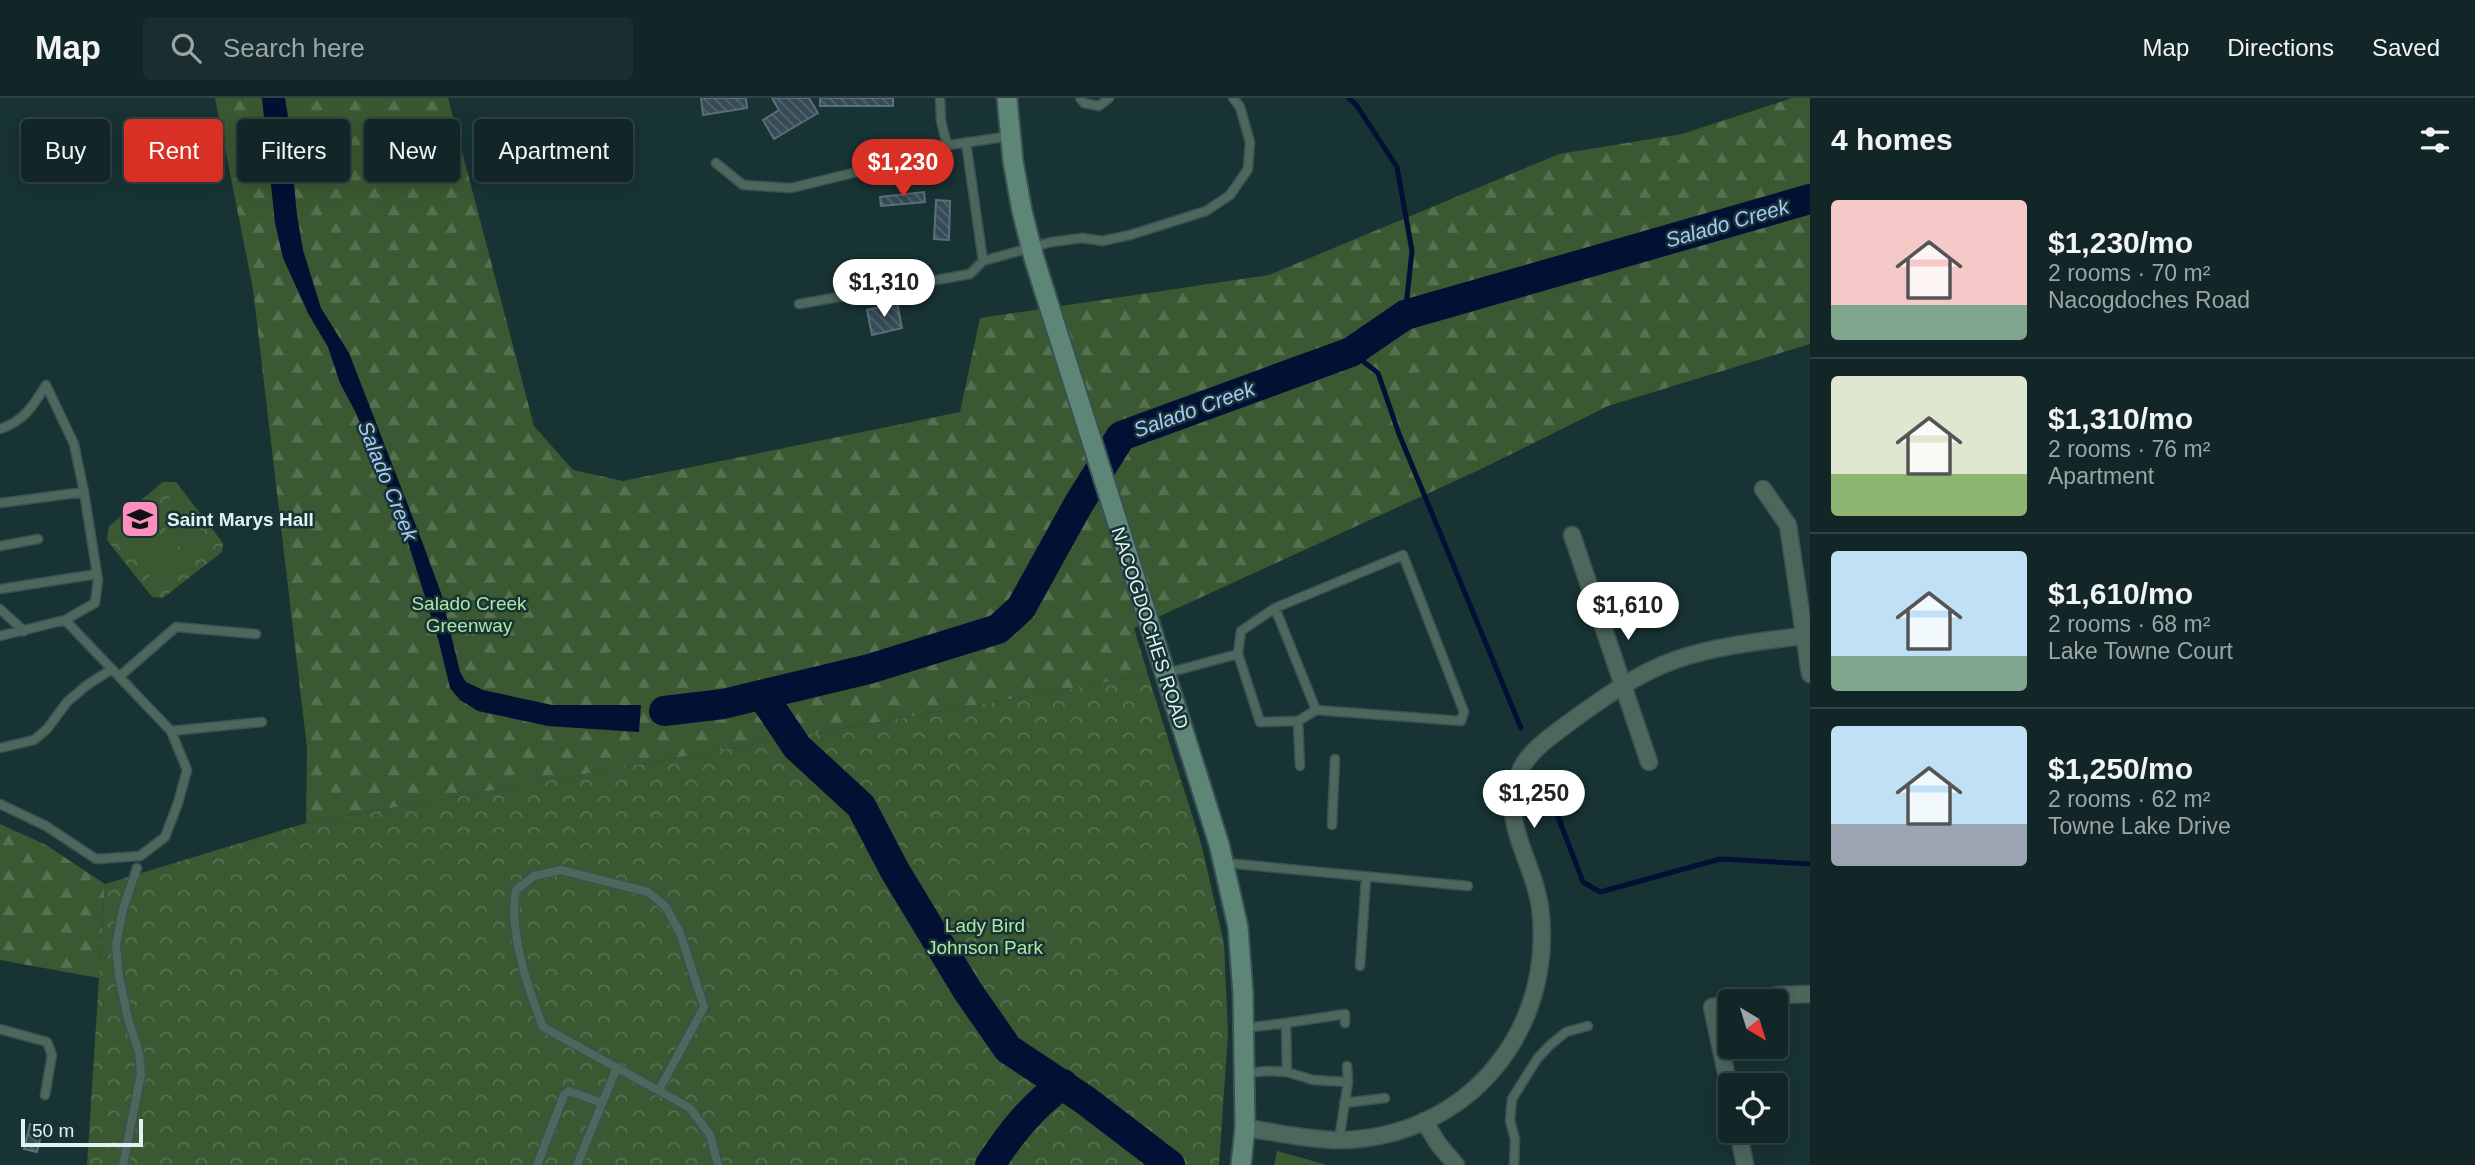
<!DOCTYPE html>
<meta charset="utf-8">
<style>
:root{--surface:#122627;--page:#1b2e2f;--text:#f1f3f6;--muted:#9ca5a7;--line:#314344;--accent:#d93025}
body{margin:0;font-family:Arial,sans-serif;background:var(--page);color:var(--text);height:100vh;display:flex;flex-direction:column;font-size:26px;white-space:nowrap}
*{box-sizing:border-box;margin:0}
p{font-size:23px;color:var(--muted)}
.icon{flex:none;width:38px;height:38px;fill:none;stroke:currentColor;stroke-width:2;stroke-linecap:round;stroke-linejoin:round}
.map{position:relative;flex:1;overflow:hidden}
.side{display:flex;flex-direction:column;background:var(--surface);width:665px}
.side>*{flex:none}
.banner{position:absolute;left:21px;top:21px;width:665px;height:63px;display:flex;gap:14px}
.needle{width:46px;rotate:142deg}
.buttons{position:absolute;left:1718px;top:891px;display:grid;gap:14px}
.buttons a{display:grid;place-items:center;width:70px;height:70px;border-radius:7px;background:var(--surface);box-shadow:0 4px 18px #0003,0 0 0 2px var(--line);font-size:35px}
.scale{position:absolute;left:21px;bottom:18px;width:122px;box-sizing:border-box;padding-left:7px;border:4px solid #e2f1f2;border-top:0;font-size:19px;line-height:24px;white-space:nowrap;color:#e2f1f2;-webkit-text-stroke:5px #183334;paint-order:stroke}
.price{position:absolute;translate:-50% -60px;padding:0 16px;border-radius:24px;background:#fff;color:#222;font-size:23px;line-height:46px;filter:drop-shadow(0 2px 4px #0008)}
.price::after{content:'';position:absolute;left:50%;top:42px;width:21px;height:16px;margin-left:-10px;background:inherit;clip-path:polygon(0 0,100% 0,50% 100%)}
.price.selected{background:var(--accent);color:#fff}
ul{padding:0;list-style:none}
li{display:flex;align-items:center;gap:21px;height:175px;padding:0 21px}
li+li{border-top:2px solid var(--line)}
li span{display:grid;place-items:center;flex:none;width:196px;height:140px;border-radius:7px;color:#555}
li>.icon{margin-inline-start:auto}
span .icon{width:84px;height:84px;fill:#fffc;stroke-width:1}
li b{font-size:30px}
h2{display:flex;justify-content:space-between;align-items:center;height:84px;padding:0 21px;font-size:30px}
.tag{padding:0 24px;border-radius:7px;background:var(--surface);box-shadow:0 4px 18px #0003,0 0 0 2px var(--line);font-size:24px;line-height:63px}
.tag.selected{background:var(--accent);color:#fff}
header{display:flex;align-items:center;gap:42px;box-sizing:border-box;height:98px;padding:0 35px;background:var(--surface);border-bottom:2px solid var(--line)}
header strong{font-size:33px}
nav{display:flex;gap:38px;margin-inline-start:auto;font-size:24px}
.search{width:490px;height:63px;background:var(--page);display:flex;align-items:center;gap:18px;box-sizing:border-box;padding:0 24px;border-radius:7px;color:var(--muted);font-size:26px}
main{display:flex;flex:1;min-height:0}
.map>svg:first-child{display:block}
.grass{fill:url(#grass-tufts)}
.forest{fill:url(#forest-firs)}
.park{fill:url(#park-crowns)}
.garden{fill:#3a5932}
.water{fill:#021034}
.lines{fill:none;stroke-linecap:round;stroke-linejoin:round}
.stream{stroke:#021034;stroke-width:5}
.river{stroke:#021034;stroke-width:30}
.building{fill:url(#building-back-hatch);stroke:#596f7b;stroke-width:2}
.service-casing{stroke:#385152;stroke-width:11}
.minor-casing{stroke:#385152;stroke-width:19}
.secondary-casing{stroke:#385152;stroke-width:23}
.service{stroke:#4d675d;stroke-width:8}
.minor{stroke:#4d675d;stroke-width:16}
.secondary{stroke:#5d8677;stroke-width:19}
.labels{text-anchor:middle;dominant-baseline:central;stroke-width:5;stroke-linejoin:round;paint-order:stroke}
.poi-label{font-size:19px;font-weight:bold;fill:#e2f1f2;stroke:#183334;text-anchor:start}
.park-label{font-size:19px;fill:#b0e6a4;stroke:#183334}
.street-label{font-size:19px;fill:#e2f1f2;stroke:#183334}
.water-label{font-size:21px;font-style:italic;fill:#a9c7fe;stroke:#183334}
</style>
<header>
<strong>Map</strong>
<div class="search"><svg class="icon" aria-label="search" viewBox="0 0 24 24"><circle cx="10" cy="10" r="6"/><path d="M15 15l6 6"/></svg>Search here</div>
<nav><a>Map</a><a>Directions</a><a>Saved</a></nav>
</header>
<main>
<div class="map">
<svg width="1810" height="1067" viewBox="0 0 1810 1067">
<defs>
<pattern id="grass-tufts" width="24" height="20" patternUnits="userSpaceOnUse" patternTransform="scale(1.75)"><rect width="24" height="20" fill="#3a5932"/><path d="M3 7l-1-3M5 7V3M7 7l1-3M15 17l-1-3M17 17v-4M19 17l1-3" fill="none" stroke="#567150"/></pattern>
<pattern id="forest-firs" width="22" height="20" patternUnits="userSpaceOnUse" patternTransform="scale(1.75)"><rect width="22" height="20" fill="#3a5932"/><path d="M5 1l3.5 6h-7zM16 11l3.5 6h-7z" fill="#567150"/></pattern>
<pattern id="park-crowns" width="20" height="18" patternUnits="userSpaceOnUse" patternTransform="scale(1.75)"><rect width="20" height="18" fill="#3a5932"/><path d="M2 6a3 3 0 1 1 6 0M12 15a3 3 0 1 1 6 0" fill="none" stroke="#567150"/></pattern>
<pattern id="building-back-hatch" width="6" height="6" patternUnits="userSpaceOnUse" patternTransform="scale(1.75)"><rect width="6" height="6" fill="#364b56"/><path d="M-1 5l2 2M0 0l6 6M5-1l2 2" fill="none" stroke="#53656f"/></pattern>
</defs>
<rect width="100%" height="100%" fill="#183334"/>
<path class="grass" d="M1277,1053L1327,1067H1274Z"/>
<path class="forest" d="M215,0H448L534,328L573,372L623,383L960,314L980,220L1269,177L1559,56L1682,36L1792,0H1810V246L1608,308L1479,372L1134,530L1148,577L306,725L307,650L253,191Z
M0,726L46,747L105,786L99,880L0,862Z"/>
<path class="park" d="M163,384H176L223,445L222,454L163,500L152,499L107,442L109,428Z
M1148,577L1202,749L1224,845L1228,936L1219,1067H87L105,786L306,725Z"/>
<path class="garden" d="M173,398L209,443L188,460L152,414Z
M140,423L176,468L155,485L119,439Z"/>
<path class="water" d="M262,0H285L288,19L286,50L292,67L297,117L303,152L321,210L349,255L423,446L441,495L460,574L466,584L483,592L552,607H641L639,634L548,628L478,613L460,602L450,590L439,544L402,425L356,315L340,285L328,249L309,217L283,160L275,125Z"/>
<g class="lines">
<path class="stream" d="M1349,0L1357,8L1397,69L1412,153L1405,217
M1351,254L1378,275L1399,336L1521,630
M1549,695L1583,784L1600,794L1720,761L1810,766"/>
<path class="river" d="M762,597L797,649L861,708L895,773L967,892L1008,951L1085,1002L1170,1067
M664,613L723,606L869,571L998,531L1021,510L1078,407L1121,338L1351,254L1405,217L1810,101
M990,1067C1011,1035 1031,1009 1063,986"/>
</g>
<path class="building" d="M701,0H746L747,10L703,17Z
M772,0H809L818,15L774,41L763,22L779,12Z
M820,0H893V8H820Z
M924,94L925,104L881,108L880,99Z
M936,102L950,103L949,142L934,141Z
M897,205L902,230L872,237L867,212Z
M30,1026L43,1029L37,1054L24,1051Z"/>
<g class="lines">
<g class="service-casing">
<path id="service" d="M940,0L941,23L947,47
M1080,0L1084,5L1099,8L1109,0
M966,44L983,163L1051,144L1083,140L1102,143L1130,137L1206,113L1230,97L1248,71L1250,44L1240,9L1233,0
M716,65L743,87L791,90L861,73L922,51L1011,38
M799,206L970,176L983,163
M0,331C23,324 34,307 46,287L74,346L84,394L98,482L95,505L65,522L0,538
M0,405L84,394
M0,448L38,441
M0,491L97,476
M1275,510L1316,612
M0,511L24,533
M1238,556L1241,533L1275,510L1403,457L1464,614L1461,623L1316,612L1298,623
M1167,575L1238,556L1260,624L1298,623L1300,668
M120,578L176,529L256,536
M171,633L262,624
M0,650L34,642L47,631L67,604L87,587L112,571
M0,706L46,728L96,761L140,758L165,739L178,705L187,672L171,633L65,522
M1332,727L1335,661
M1226,765L1468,788
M1360,868L1366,780
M1286,925L1345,916V925
M1244,930L1286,925L1287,974
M0,931L47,944L52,957L45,997
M1347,968L1348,984
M1245,975L1268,973L1287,974L1313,982L1348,984L1339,1042
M659,992L704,909L680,835L666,809L648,794L561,772L534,778L516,792C508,833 528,891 543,929L690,1010L710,1037L718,1067
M1344,1005L1385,1000
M123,1067L141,976L139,954L128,921L119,878L116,847L123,811L137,770
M537,1067L564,997L569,993L602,1005
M577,1067L617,969
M1514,1067L1515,1041L1510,1023L1512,1001L1537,961L1550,947L1566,934L1588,928"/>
</g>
<g class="minor-casing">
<path id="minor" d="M1763,391L1788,427L1810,576
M1572,437L1649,664
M1746,903L1778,897L1810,896
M1731,906L1712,909L1731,998
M1424,1023L1439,1047L1456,1067
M1245,1030C1276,1034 1308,1042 1339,1042C1466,1041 1556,933 1540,809C1533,759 1497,724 1521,671C1530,652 1554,636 1570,624C1603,600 1636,576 1675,562C1717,547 1765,543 1810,537
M1738,1032L1745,1067"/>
</g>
<g class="secondary-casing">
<path id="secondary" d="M1007,0L1013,63L1022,113L1034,160L1219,746L1238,829L1243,895L1245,1030L1241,1067"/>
</g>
<use href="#service" class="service"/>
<use href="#minor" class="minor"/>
<use href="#secondary" class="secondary"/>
</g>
<defs>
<g id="school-square" transform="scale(2.0125)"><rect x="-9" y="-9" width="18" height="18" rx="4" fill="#fe8ebe" stroke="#183334"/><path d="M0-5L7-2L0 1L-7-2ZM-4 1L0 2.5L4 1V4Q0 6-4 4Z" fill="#111"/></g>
</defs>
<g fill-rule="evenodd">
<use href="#school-square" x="140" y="421"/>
</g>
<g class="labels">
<g class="poi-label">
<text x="167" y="421">Saint Marys Hall</text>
</g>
<g class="park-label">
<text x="469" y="505">Salado Creek<tspan x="469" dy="22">Greenway</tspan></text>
<text x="985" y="827">Lady Bird<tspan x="985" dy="22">Johnson Park</tspan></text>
</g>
<g class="street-label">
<text transform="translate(1150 530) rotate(72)">NACOGDOCHES ROAD</text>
</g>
<g class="water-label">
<text transform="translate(1727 125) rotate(-16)">Salado Creek</text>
<text transform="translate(1194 311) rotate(-20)">Salado Creek</text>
<text transform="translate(388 383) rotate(68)">Salado Creek</text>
</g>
</g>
</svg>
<div class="buttons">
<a><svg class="needle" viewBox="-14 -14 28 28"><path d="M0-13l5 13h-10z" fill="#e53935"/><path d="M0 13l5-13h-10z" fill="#9ca5a7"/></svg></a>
<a><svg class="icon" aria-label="locate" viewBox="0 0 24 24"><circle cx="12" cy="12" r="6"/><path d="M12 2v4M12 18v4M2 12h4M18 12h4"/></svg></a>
</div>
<div class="scale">50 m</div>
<b class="price selected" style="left:903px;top:101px">$1,230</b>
<b class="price" style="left:884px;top:221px">$1,310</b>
<b class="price" style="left:1628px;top:544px">$1,610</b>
<b class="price" style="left:1534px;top:732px">$1,250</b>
<div class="banner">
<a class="tag">Buy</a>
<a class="tag selected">Rent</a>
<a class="tag">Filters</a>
<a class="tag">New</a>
<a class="tag">Apartment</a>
</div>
</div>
<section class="side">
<h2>4 homes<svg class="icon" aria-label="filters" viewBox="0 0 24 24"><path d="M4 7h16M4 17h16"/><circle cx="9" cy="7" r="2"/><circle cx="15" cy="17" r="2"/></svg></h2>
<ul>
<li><span style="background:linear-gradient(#f6c9c9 75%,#7fa58c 0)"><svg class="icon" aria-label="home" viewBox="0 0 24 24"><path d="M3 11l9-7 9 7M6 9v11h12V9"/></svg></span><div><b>$1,230/mo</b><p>2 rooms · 70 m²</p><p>Nacogdoches Road</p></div></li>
<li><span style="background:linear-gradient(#dfe7d0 70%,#8fb573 0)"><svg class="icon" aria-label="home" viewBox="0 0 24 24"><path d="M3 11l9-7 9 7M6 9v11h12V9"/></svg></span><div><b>$1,310/mo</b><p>2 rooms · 76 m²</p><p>Apartment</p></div></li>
<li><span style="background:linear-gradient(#bfe0f5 75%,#7fa58c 0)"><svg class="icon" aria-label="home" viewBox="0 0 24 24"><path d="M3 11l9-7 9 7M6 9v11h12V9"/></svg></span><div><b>$1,610/mo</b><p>2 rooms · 68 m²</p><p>Lake Towne Court</p></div></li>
<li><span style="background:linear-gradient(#bfe0f5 70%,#9aa5b1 0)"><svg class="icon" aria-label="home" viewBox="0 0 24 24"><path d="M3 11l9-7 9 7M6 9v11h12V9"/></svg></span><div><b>$1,250/mo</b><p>2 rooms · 62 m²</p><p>Towne Lake Drive</p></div></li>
</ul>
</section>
</main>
